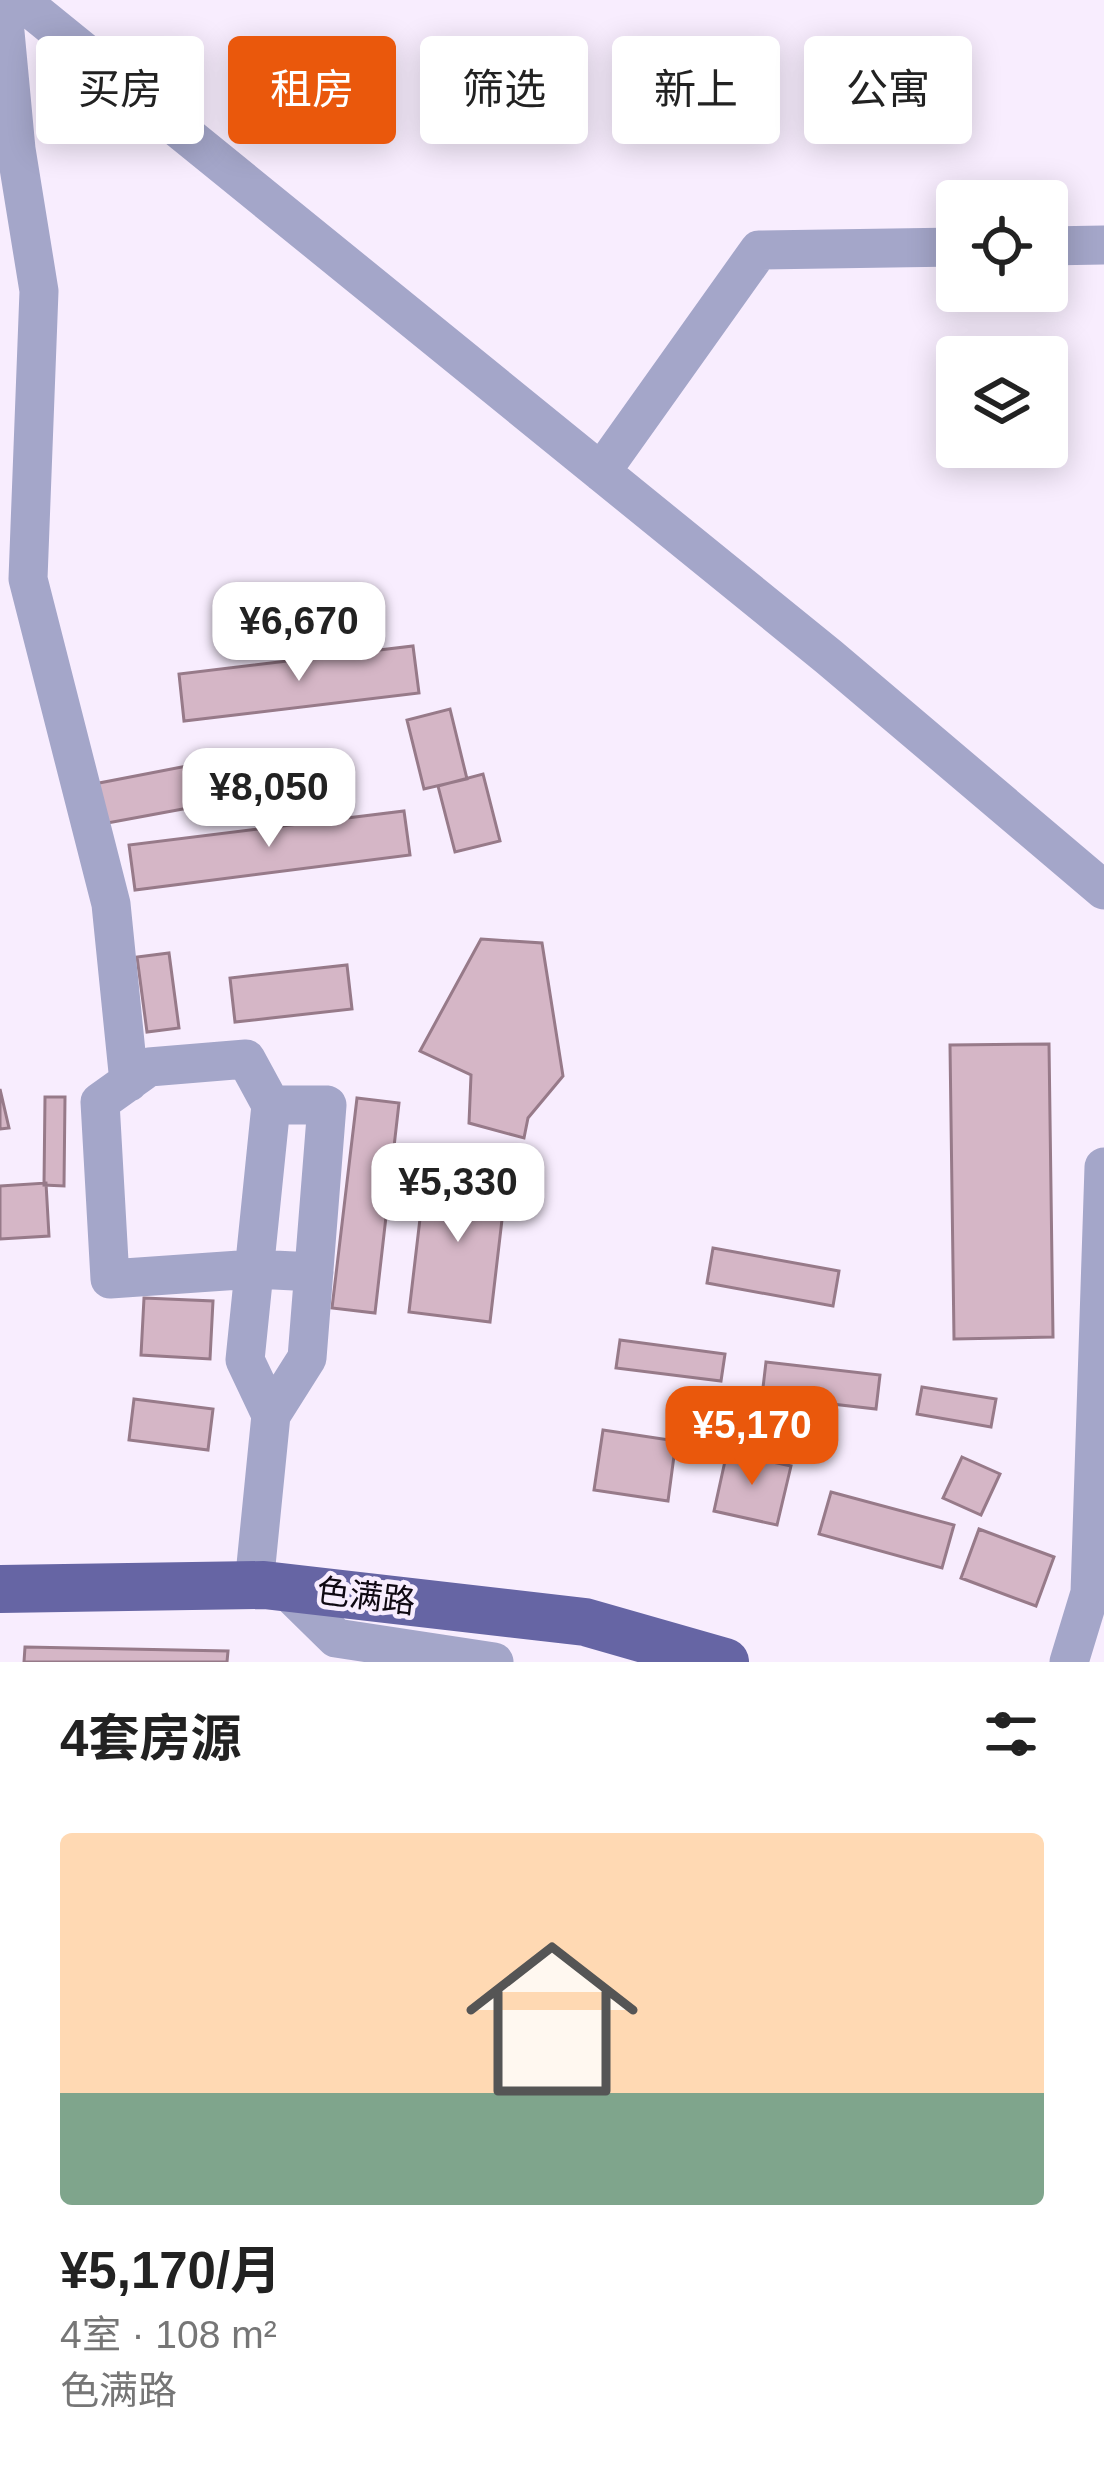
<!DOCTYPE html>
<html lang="zh">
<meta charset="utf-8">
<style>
:root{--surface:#fff;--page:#f6f6f6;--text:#222;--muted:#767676;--accent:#ea580c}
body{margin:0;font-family:Arial,"Noto Sans SC",sans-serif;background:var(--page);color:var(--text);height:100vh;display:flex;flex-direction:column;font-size:45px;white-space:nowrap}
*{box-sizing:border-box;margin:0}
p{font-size:39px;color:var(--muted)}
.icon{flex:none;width:66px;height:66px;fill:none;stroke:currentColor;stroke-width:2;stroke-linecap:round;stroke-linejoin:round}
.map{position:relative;height:1662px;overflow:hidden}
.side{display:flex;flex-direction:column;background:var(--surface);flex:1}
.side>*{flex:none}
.hud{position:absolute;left:36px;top:36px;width:1032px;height:108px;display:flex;gap:24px}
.tools{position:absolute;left:936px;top:180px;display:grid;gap:24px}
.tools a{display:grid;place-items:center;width:132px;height:132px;border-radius:12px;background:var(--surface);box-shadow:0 6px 30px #0003;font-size:60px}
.price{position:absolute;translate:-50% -102px;padding:0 27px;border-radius:24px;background:#fff;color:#222;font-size:39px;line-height:78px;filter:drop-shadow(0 3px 6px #0008)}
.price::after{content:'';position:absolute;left:50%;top:72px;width:36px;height:27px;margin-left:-18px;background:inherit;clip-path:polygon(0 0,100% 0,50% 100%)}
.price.on{background:var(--accent);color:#fff}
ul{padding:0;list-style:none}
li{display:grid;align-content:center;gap:24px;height:636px;padding:0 60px}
li span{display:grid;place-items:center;height:372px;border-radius:12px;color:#555}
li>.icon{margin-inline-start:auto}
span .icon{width:216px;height:216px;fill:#fffc;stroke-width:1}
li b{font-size:51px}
h2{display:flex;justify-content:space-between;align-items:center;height:144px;padding:0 60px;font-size:51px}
.tag{padding:0 42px;border-radius:12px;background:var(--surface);box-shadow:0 6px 30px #0003;font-size:42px;line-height:108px}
.tag.on{background:var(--accent);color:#fff}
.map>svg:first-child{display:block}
.building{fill:#d5b6c6;stroke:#977a89;stroke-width:3}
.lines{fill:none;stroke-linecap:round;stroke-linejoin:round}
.minor{stroke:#a4a6c9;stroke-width:39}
.major{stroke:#6665a4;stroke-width:48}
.labels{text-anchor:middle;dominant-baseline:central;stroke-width:9;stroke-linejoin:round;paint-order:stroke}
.street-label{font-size:33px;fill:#0f0912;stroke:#f8edfe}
</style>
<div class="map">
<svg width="1104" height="1662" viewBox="0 0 1104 1662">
<rect width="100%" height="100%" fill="#f8edfe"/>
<path class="building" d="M413,646L419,693L184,721L179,674Z
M450,709L467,779L424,789L407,720Z
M192,765L199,806L102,824L94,784Z
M483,774L500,841L455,852L438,786Z
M404,811L410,855L135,890L129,845Z
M481,939L542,943L563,1076L528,1118L524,1138L469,1123L471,1075L420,1051Z
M169,953L179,1028L147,1032L137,957Z
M347,965L352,1009L235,1022L230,978Z
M1049,1044L1053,1337L954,1339L950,1045Z
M0,1089L9,1128L0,1129Z
M45,1097H65L64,1186L44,1185Z
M357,1098L399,1103L375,1313L332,1308Z
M426,1168L507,1177L490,1322L409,1312Z
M46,1183L49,1236L0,1239V1186Z
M713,1248L839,1271L833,1306L707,1283Z
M144,1298L213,1301L210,1359L141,1355Z
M620,1340L725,1354L721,1381L616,1368Z
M766,1362L880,1375L876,1409L762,1396Z
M922,1387L996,1399L991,1427L917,1414Z
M134,1399L213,1409L208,1450L129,1440Z
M603,1430L676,1441L668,1501L594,1490Z
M727,1452L791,1466L777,1525L714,1511Z
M962,1457L1000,1474L981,1515L943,1498Z
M831,1492L954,1525L942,1568L819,1534Z
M979,1529L1054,1557L1036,1606L961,1578Z
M25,1647L228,1651L227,1662H24Z"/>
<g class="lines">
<path class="minor" d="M2,0L16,149L39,291L28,579L111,904L129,1082
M20,0L829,657L1104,890
M1047,246L1104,245
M601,472L759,250L957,247
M271,1105L246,1059L149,1067L100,1102L110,1279L254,1269L314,1272
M254,1585L271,1415L307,1358L327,1105H271L245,1360L271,1415
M284,1587L336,1638L494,1662
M1069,1662L1090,1593L1104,1167"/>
<path class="major" d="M0,1589L264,1585L585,1622L725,1662"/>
</g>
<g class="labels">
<g class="street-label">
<text transform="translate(366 1596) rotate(7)">色满路</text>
</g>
</g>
</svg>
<div class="tools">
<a><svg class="icon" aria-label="locate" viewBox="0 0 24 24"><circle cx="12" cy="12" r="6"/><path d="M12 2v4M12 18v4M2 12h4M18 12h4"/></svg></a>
<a><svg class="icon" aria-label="layers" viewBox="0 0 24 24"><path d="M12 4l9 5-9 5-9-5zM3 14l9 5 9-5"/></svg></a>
</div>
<b class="price" style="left:299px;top:684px">¥6,670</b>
<b class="price" style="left:269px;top:850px">¥8,050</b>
<b class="price" style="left:458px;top:1245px">¥5,330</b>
<b class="price on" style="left:752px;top:1488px">¥5,170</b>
<div class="hud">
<a class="tag">买房</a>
<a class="tag on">租房</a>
<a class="tag">筛选</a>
<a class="tag">新上</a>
<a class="tag">公寓</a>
</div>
</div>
<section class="side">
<h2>4套房源<svg class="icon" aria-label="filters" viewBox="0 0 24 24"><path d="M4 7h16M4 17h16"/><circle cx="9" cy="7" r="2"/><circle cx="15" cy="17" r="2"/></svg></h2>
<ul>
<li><span style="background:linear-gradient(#ffd9b3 70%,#7fa58c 0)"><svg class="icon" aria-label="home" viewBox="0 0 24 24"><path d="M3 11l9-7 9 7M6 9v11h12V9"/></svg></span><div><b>¥5,170/月</b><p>4室 · 108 m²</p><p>色满路</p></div></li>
</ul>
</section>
